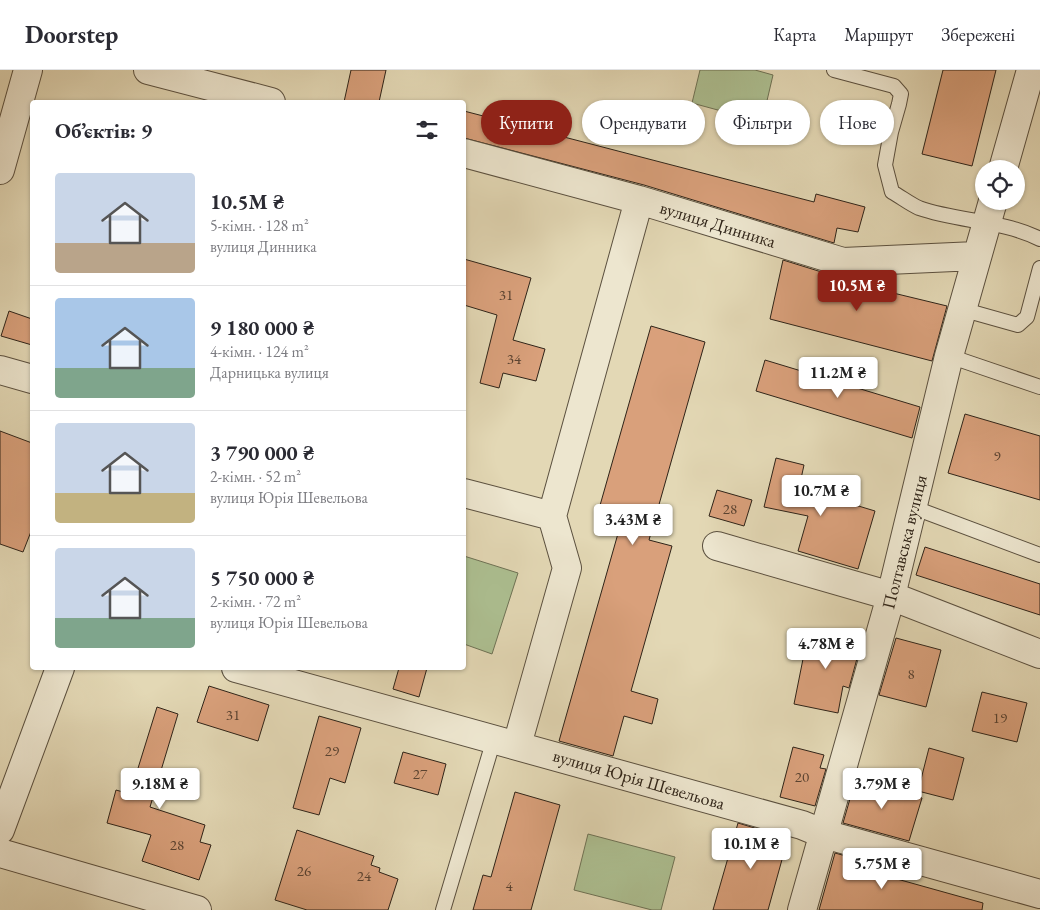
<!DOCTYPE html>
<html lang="uk">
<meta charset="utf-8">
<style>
:root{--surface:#fff;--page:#f7f7f7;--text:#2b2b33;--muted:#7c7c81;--line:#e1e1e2;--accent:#8f2418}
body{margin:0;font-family:"EB Garamond",serif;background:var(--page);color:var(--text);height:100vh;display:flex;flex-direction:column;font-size:19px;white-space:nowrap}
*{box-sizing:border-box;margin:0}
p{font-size:16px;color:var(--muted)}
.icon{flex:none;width:28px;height:28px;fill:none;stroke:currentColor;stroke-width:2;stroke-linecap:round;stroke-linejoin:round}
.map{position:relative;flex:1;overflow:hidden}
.sheet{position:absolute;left:30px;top:30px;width:436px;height:570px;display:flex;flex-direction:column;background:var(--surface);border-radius:5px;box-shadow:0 1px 4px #0004}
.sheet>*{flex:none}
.top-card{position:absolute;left:481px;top:30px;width:475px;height:45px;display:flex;gap:10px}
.fabs{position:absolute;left:975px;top:90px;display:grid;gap:10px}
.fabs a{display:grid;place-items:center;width:50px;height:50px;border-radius:50%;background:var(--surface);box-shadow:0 1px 4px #0004;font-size:25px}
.price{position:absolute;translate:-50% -42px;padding:0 11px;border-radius:5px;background:#fff;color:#222;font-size:16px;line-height:32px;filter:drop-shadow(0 1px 2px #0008)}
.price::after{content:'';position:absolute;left:50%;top:30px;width:15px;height:11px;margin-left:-8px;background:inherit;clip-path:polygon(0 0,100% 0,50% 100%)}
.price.current{background:var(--accent);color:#fff}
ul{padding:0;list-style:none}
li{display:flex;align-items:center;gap:15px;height:125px;padding:0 25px}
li+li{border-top:1px solid var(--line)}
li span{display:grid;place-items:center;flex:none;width:140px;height:100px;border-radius:5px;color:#555}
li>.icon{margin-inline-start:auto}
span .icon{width:60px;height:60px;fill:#fffc;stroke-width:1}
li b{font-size:21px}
h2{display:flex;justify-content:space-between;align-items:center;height:60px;padding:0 25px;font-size:21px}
.pill{padding:0 18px;border-radius:22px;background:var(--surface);box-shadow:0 1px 4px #0004;font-size:18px;line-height:45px}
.pill.current{background:var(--accent);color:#fff}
header{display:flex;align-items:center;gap:30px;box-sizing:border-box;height:70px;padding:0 25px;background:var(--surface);border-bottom:1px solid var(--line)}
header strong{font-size:24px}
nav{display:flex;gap:28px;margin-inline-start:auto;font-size:18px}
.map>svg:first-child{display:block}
.green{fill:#adc092;stroke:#6e7255}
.building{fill:#d9a07b;stroke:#2e2318}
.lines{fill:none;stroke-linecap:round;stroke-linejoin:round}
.lane-casing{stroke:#5b503f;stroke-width:16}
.street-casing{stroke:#5b503f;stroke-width:30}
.lane{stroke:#ede6cf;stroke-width:14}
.street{stroke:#ede6cf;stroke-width:28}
.labels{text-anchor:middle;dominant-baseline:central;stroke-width:4.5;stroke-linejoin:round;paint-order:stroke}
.number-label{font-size:15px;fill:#594231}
.street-label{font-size:18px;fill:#2e2318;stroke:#ede6cf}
</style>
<header>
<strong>Doorstep</strong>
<nav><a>Карта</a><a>Маршрут</a><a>Збережені</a></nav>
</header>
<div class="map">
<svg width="1040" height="840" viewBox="0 0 1040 840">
<rect width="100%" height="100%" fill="#e3d8b5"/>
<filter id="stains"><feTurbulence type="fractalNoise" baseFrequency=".004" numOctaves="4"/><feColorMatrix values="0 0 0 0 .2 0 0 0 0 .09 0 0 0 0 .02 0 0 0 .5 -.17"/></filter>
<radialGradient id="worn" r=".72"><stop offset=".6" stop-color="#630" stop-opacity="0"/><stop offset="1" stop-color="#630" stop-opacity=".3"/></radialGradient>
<path class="green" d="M700,0H755L773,5L762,52L692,33Z
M464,486L518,503L492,584L464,574Z
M588,764L675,787L661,840H652L574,820Z"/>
<path class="building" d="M351,0H386L379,32H344Z
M943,0H996L972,96L922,84Z
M464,41L814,132L816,124L865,137L858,162L837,158L834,173L644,115L464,68Z
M464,189L531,208L513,270L545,279L536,311L503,303L499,318L480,313L497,245L464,235Z
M783,190L828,204L827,207L947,236L932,291L770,249Z
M9,241L32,249V275L1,266Z
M651,256L705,272L649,470L672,476L631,621L658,629L652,654L624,646L613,686L559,671L619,460L595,453Z
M765,290L920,337L912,368L756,321Z
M965,344L1040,366V430L948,403Z
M0,361L32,373V459L23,482L0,474Z
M776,388L804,395L799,418L875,441L858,499L798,481L808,446L764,437Z
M717,420L752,430L744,456L709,446Z
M925,477L1040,514V545L916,505Z
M809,559L862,570L849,618L843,616L838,643L794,634Z
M896,568L941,580L926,637L879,625Z
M399,598H427L419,627L393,619Z
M209,616L269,635L258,671L197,652Z
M982,622L1027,633L1017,672L972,661Z
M157,637L178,644L150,737L205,755L200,772L211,775L199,810L142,791L151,765L107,753L116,720L130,724Z
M319,646L361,658L345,713L330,708L319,745L293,738Z
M793,677L824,685L820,698L826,699L815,736L780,727Z
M929,678L964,688L953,730L918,721Z
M403,682L446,694L438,725L394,713Z
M856,708L922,728L909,771L843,753Z
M515,722L560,735L531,840H473L483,805L491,807Z
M738,753L788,768L768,840H713Z
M297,760L374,786L371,795L380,798L379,802L398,809L388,840H307L275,830Z
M835,783L900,801L897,809L983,833L982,840H819Z"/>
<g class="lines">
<g class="lane-casing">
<path id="lane" d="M834,0L894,16L901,24L899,34L891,62L885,95L892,122C901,127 910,134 919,138C959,152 1002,150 1040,169
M961,239L1018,255L1027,247L1040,198
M949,286L1040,317
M912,437L1040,485
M443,840L494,669"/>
</g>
<g class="street-casing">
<path id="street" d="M148,0L271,32
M464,83L639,130L843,192L976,186
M1003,99L1031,0
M0,100L28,0
M0,300L32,309
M464,423L552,446
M717,476L891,526L1040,584
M236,598L802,755L824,764L1040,824
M517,675L567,498L552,446L639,130
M0,760L60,598
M0,783L197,840
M802,840L891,526L949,286L993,131"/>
</g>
<use href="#lane" class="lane"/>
<use href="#street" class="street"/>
</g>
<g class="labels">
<g class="number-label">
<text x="506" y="224">31</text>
<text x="514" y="288">34</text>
<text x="997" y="385">9</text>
<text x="730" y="438">28</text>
<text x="911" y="603">8</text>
<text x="233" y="644">31</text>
<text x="1000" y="647">19</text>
<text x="332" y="680">29</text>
<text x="420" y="703">27</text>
<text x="802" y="706">20</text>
<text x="177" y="774">28</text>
<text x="304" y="800">26</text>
<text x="364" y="805">24</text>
<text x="509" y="815">4</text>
</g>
<g class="street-label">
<text transform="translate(718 154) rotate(17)">вулиця Динника</text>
<text transform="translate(904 472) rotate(-76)">Полтавська вулиця</text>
<text transform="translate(639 709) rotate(16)">вулиця Юрія Шевельова</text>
</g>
</g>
<rect width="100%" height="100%" filter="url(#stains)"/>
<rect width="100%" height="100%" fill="url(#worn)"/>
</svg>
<div class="fabs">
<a><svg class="icon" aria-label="locate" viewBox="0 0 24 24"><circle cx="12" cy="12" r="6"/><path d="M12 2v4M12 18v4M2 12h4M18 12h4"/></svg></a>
</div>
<b class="price current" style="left:857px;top:242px">10.5M ₴</b>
<b class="price" style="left:838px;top:329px">11.2M ₴</b>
<b class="price" style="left:821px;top:447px">10.7M ₴</b>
<b class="price" style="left:633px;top:476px">3.43M ₴</b>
<b class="price" style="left:826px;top:600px">4.78M ₴</b>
<b class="price" style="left:160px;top:740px">9.18M ₴</b>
<b class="price" style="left:882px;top:740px">3.79M ₴</b>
<b class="price" style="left:751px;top:800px">10.1M ₴</b>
<b class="price" style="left:882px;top:820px">5.75M ₴</b>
<div class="top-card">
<a class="pill current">Купити</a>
<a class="pill">Орендувати</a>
<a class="pill">Фільтри</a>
<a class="pill">Нове</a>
</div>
<section class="sheet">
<h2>Об’єктів: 9<svg class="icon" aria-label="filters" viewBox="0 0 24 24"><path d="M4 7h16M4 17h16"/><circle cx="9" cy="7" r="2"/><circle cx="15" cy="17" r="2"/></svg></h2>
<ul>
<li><span style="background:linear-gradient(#c9d6e8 70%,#b9a48a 0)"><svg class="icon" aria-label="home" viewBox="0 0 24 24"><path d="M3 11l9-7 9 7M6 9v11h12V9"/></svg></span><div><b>10.5M ₴</b><p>5-кімн. · 128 m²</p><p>вулиця Динника</p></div></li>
<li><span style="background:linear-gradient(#a9c7e8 70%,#7fa58c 0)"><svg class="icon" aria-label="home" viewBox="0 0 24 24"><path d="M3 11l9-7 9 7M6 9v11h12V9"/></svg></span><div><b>9 180 000 ₴</b><p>4-кімн. · 124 m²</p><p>Дарницька вулиця</p></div></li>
<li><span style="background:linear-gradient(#c9d6e8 70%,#c2b280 0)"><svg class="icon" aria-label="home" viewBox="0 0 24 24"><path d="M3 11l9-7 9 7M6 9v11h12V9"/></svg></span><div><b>3 790 000 ₴</b><p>2-кімн. · 52 m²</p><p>вулиця Юрія Шевельова</p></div></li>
<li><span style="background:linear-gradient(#c9d6e8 70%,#7fa58c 0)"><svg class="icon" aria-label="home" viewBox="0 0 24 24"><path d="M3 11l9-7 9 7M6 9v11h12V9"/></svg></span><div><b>5 750 000 ₴</b><p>2-кімн. · 72 m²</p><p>вулиця Юрія Шевельова</p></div></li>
</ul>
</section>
</div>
